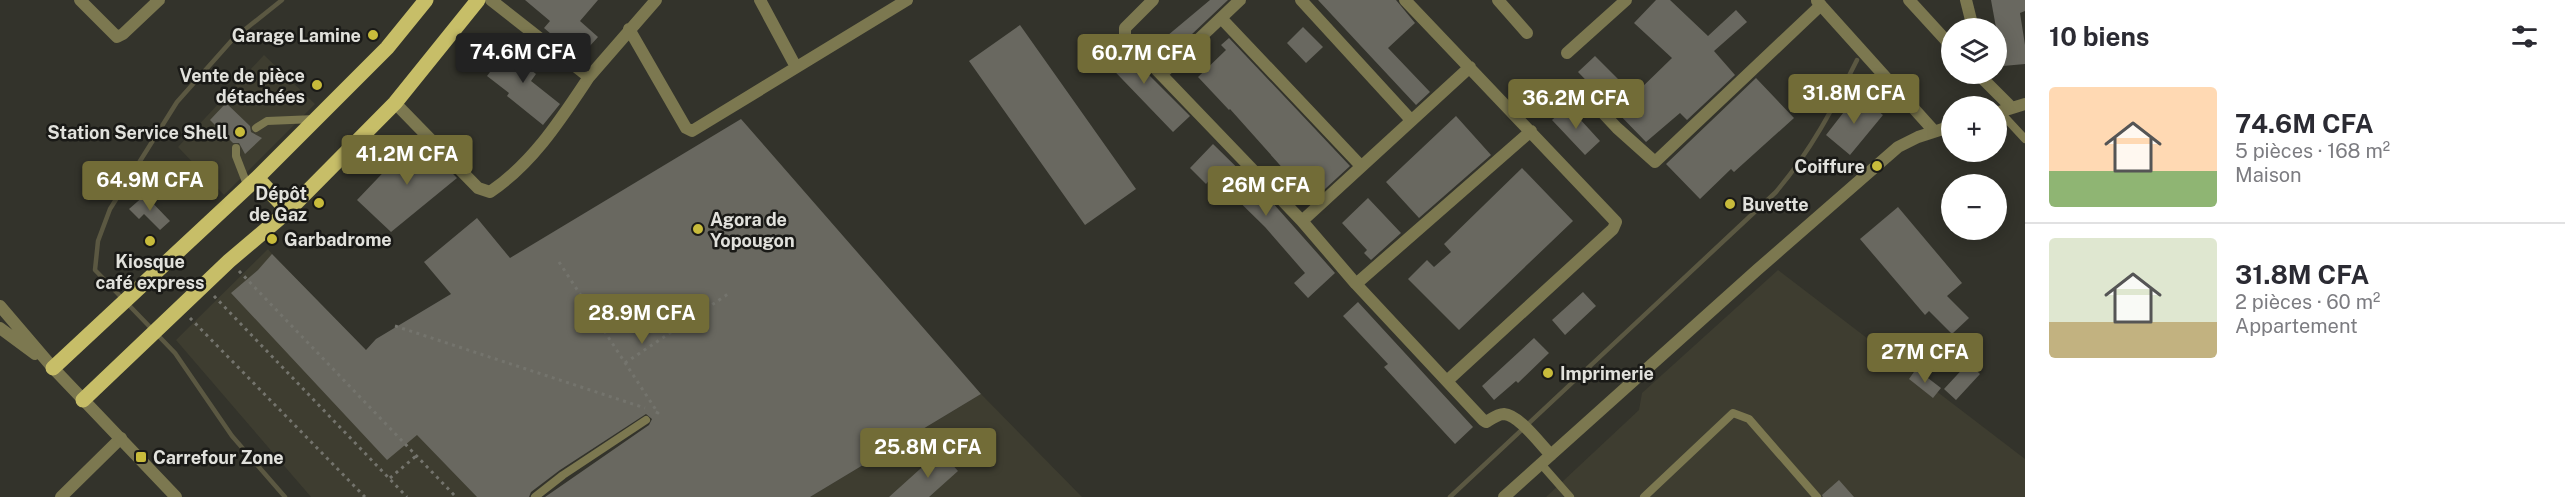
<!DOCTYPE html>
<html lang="fr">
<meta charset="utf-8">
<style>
:root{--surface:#fff;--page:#f2f2f3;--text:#2b2b33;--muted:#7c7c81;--line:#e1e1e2;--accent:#726c37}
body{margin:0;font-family:"Public Sans",sans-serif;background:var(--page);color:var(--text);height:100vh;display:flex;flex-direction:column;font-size:22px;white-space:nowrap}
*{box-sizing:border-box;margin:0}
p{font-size:20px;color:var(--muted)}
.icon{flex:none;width:33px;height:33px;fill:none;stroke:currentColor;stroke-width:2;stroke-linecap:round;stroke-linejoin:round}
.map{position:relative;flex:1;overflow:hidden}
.drawer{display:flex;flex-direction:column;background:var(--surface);width:540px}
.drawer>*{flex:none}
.fabs{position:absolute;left:1941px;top:18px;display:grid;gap:12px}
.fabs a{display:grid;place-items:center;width:66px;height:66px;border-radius:50%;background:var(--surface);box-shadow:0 3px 15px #0003;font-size:30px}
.price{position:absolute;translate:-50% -51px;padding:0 14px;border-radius:6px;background:var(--accent);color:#fff;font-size:20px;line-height:39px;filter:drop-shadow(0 2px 3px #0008)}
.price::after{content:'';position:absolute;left:50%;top:36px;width:18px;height:14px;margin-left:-9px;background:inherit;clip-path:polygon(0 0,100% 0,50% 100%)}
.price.selected{background:#222;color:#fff}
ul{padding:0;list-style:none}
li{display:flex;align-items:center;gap:18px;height:150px;padding:0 24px}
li+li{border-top:2px solid var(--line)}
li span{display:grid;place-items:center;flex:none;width:168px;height:120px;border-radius:6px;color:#555}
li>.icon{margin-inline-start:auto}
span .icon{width:72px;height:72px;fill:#fffc;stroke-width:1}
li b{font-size:26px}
h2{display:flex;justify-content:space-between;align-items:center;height:72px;padding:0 24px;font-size:26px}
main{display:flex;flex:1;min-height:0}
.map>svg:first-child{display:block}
.built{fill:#3e3d30}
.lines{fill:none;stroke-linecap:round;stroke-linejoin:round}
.stream{stroke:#5b5842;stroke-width:4.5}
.building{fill:#696860}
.path{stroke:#74746d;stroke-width:3;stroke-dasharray:3 4.5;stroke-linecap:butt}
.service{stroke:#7c7850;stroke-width:8}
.minor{stroke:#7c7850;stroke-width:12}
.tertiary{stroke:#7c7850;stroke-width:12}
.primary{stroke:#c7be68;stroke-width:15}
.poi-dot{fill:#c8bb3b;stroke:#1a1a17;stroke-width:2}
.labels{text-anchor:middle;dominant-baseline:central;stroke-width:5;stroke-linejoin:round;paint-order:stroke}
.poi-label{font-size:18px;font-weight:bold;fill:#e1e1dc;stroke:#1a1a17;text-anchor:end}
</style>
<main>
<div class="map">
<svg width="2025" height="497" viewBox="0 0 2025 497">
<rect width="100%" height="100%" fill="#33332b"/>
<path class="built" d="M264,55L315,104L224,195L178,147Z
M268,249L272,254L508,497H311L176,340Z
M1778,270L2025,459V497H1546L1639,410L1642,393Z
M981,394L1082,497H810Z"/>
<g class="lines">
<path class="stream" d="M282,0L233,39L177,102L110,209L98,241L95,270L175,353L232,436L285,497
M1450,497L1776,192C1812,149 1832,110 1857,60"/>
</g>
<path class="building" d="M525,0H598L580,21L598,37L579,58L544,28L550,21Z
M1210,0H1228L1172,53L1161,41Z
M1318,0H1396L1415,23L1388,48L1430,92L1416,105Z
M1656,0H1670L1708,36L1736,10L1747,22L1714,51L1735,75L1687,120L1680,113L1646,142L1578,72L1595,56L1634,95L1672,58L1634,23Z
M1991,0H2025V11L2020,13L2025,45V64L2003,66Z
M1020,25L1136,189L1085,225L969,61Z
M1303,27L1323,47L1306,63L1287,43Z
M1112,38L1190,116L1173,132L1097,53Z
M1229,38L1350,166L1312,201L1230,109L1229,110L1198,77L1226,50L1221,45Z
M512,43L537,62L531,70L536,74L531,81L560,104L543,125L507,96L509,93L487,76Z
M1756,78L1794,118L1734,172L1731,169L1700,199L1666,164Z
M1857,95L1883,115L1850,155L1826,135Z
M226,103L250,126L251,132L262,138L245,154L239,143H233L210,120Z
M1568,106L1600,141L1585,155L1552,120Z
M1456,116L1491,155L1419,218L1386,182Z
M741,119L981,394L810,497H545L649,425L652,419L646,414L560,470L531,492L529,497H477L417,435L387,460L231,293L258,270L272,254L366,350L376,339L451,294L424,262L477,218L510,258Z
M417,137L457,178L391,232L357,200Z
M1213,144L1271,201L1335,273L1308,298L1294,283L1305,273L1265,227L1213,176L1206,184L1190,168Z
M1522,168L1573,221L1459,330L1408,279L1427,260L1434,267L1451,252L1444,244Z
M145,195L170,221L160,230L144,214L139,219L129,209Z
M1368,198L1401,233L1371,260L1364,253L1367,250L1342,223Z
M1898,207L1962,283L1947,296L1969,318L1952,334L1929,311L1925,315L1860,239Z
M1583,292L1596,306L1565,335L1552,320Z
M1358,302L1473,427L1455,444L1384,367L1388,364L1343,316Z
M1964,334L1977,352L1965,361L1951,342Z
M1534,338L1549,353L1518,383L1516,381L1494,400L1482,386Z
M1968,363L1980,374L1956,400L1944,389Z
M1916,369L1941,388L1933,398L1909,379Z
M940,451L958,471L929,497H889Z
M1839,480L1854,497H1823L1822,495Z"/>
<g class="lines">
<path class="path" d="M559,262L658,413L654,411
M239,271L456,497
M214,296L407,497
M190,318L365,497
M395,326L645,408
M625,363L728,294
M390,478L416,456"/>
<path class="service" d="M2000,112L2025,139
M256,128L267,121L315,119
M236,148V156L248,187
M1541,464L1570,497
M535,497L563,475L646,420
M1644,497L1733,413L1749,419L1817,497"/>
<path class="minor" d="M80,0L117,37L123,34L159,0
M491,0L589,77L656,0
M760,0L796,67
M1153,0L1125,28V36L1129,41L1302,221L1356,284L1483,420L1486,422C1491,419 1498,414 1504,414C1519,415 1540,444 1551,455
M1301,0L1411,120
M1405,0L1616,222L1613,229L1447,381
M1498,0L1527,33
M1909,0L1952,47
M1966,0L1973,28
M1817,1L1934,131
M1221,18L1361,166
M629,29L686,128L692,131L907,0
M1567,53L1626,0
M1162,74L1240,0
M1978,74L2012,108
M1588,97L1617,128L1655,162L1821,5
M395,103L478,188L490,192C533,163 561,119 589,77
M1996,113L2025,104
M1302,221L1470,67
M1356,284L1531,131
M61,497L121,438
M1504,497L1757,270L1898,147L1918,137L1952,126"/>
<path class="tertiary" d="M0,306L53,368L176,497
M0,328L35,354"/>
<path class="primary" d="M257,178L288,211
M53,368L257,178L387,48L426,0
M83,400L229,261L288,211L395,103L478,0"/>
</g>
<g class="poi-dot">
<circle cx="373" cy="35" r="6"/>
<circle cx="317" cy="85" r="6"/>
<circle cx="240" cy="132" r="6"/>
<circle cx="1877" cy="166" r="6"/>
<circle cx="319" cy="203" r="6"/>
<circle cx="1730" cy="204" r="6"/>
<circle cx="698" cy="229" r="6"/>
<circle cx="272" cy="239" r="6"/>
<circle cx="150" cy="241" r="6"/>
<circle cx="1548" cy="373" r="6"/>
<rect x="135" y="451" width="12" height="12" rx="3"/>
</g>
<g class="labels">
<g class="poi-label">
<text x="361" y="35">Garage Lamine</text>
<text x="305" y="75">Vente de pièce<tspan x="305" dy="21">détachées</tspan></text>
<text x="228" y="132">Station Service Shell</text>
<text x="1865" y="166">Coiffure</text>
<text x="307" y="193">Dépôt<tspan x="307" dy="21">de Gaz</tspan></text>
<text x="1742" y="204" text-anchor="start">Buvette</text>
<text x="710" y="219" text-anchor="start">Agora de<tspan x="710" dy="21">Yopougon</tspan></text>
<text x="284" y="239" text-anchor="start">Garbadrome</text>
<text x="150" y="261" text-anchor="middle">Kiosque<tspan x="150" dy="21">café express</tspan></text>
<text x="1560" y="373" text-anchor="start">Imprimerie</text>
<text x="153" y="457" text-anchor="start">Carrefour Zone</text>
</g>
</g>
</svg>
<div class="fabs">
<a><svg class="icon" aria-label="layers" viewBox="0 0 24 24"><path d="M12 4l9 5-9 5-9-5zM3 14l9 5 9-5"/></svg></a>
<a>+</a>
<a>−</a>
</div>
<b class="price selected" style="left:523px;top:84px">74.6M CFA</b>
<b class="price" style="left:1144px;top:85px">60.7M CFA</b>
<b class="price" style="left:1854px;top:125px">31.8M CFA</b>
<b class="price" style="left:1576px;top:130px">36.2M CFA</b>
<b class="price" style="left:407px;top:186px">41.2M CFA</b>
<b class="price" style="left:150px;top:212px">64.9M CFA</b>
<b class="price" style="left:1266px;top:217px">26M CFA</b>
<b class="price" style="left:642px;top:345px">28.9M CFA</b>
<b class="price" style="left:1925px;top:384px">27M CFA</b>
<b class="price" style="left:928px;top:479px">25.8M CFA</b>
</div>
<section class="drawer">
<h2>10 biens<svg class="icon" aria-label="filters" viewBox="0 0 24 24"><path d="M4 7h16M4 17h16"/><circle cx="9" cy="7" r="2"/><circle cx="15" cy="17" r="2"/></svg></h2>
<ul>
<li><span style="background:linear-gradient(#ffd9b3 70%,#8fb573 0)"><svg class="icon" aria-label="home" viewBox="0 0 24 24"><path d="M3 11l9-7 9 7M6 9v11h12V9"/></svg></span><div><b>74.6M CFA</b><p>5 pièces · 168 m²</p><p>Maison</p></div></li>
<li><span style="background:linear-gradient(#dfe7d0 70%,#c2b280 0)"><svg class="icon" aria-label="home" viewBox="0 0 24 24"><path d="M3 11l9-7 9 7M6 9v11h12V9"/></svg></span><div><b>31.8M CFA</b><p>2 pièces · 60 m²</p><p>Appartement</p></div></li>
</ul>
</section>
</main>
